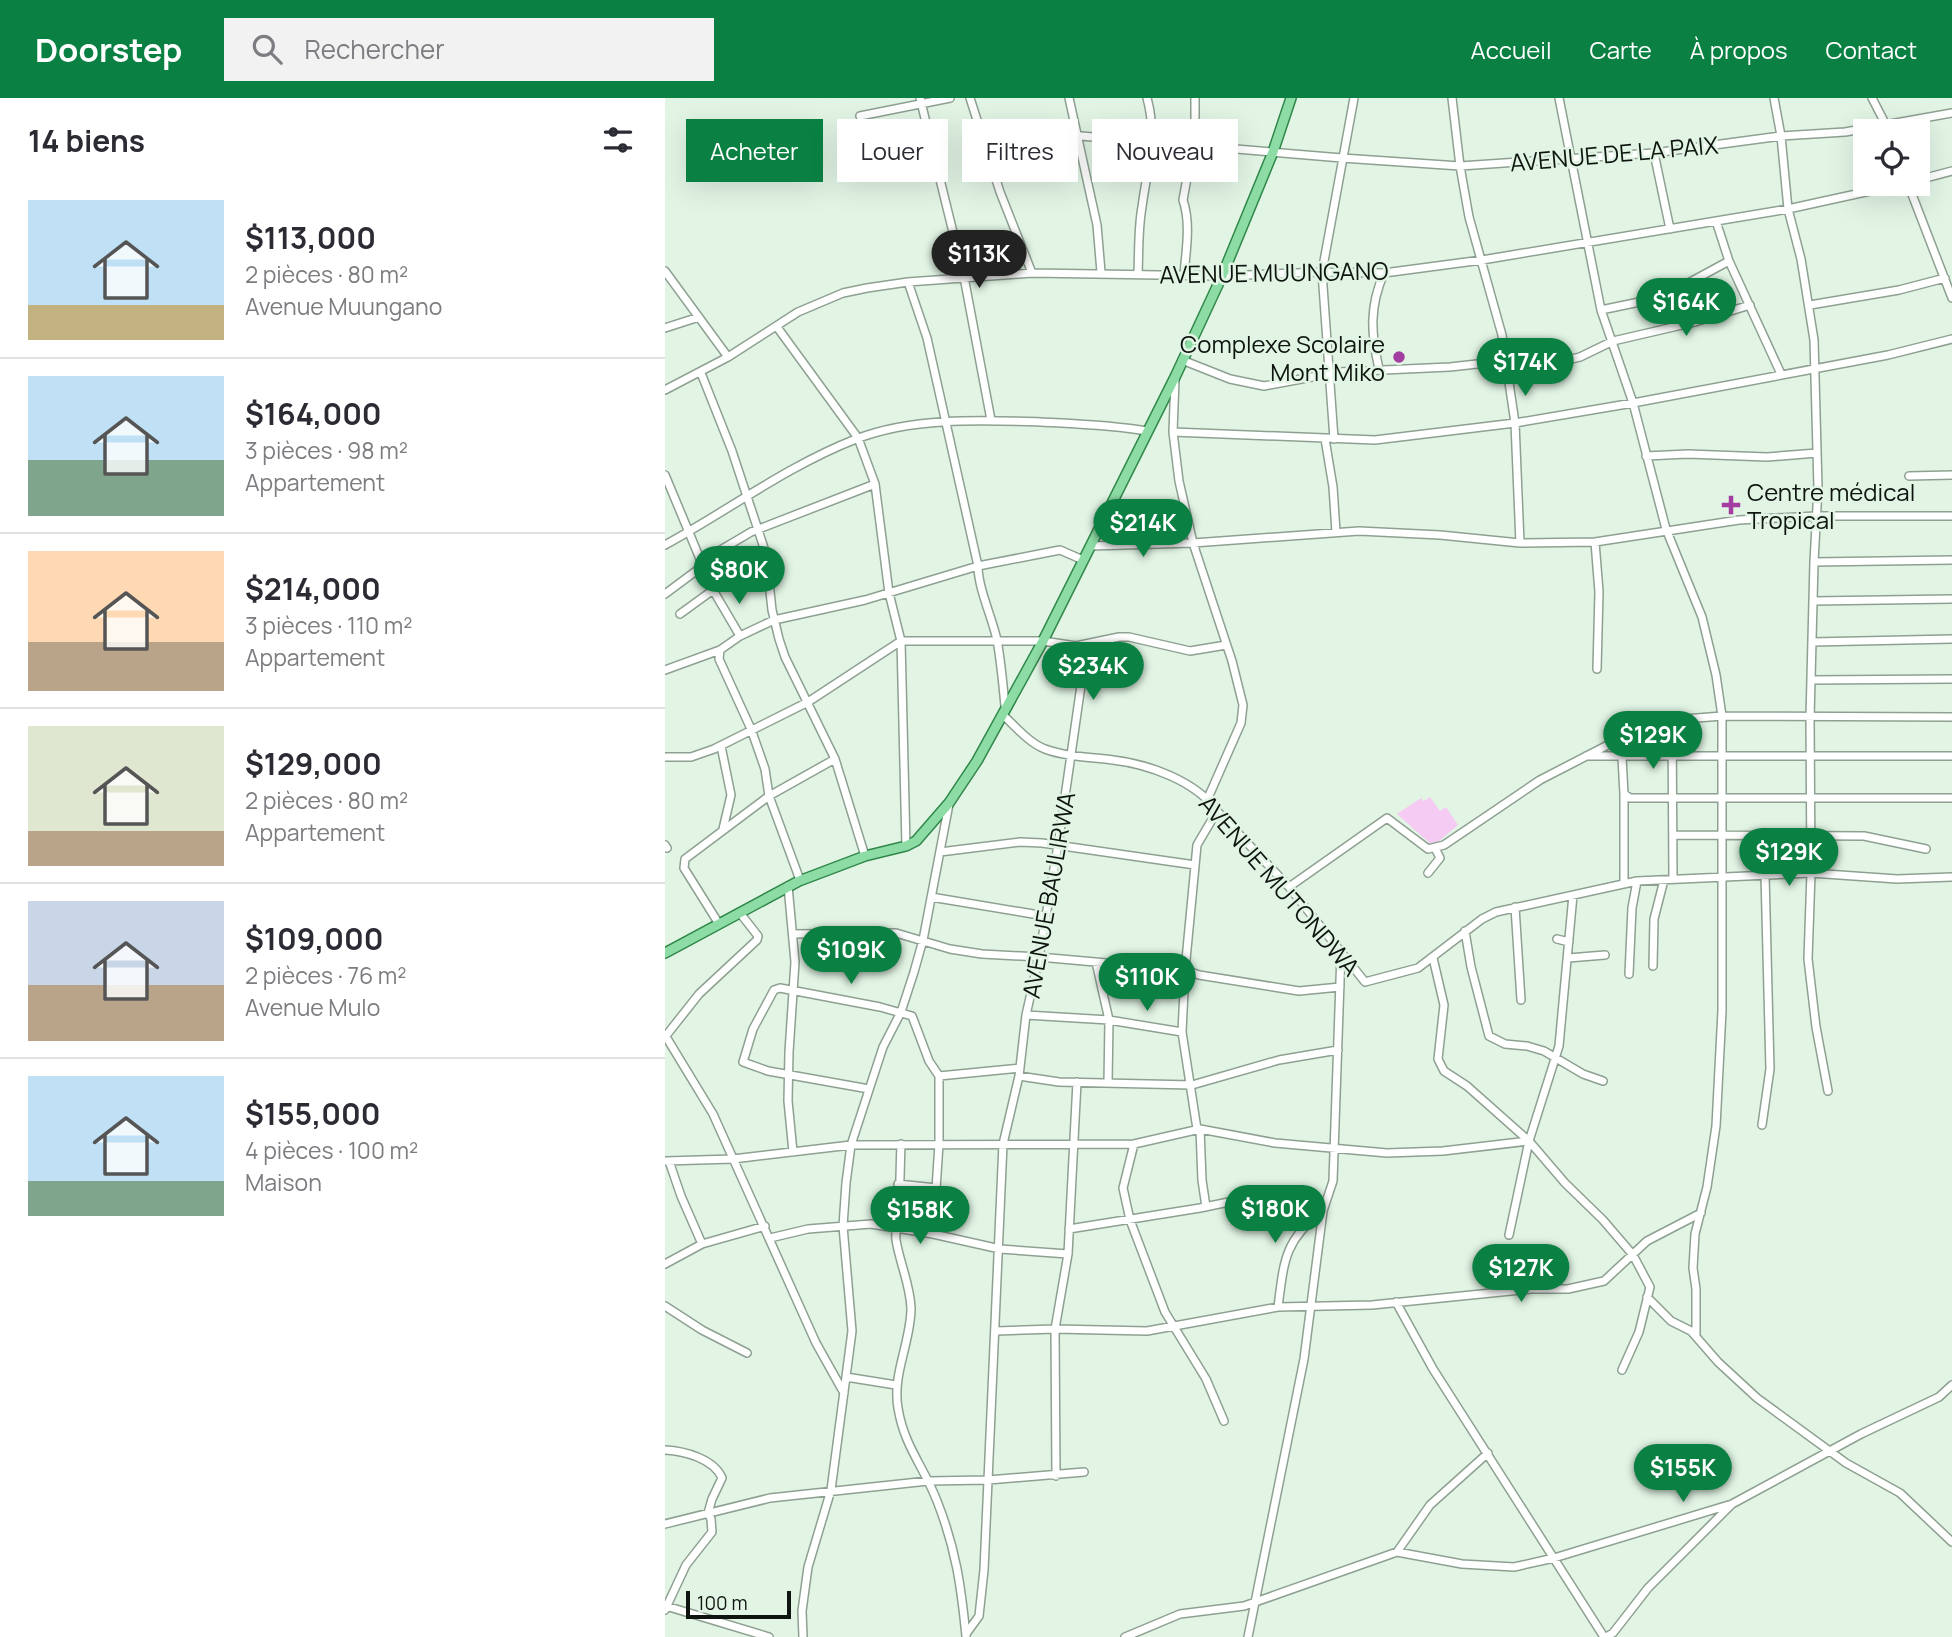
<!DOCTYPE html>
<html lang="fr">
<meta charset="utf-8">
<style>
:root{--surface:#fff;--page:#f2f2f3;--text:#2b2b33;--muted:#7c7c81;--line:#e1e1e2;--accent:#0b8043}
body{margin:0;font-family:Manrope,sans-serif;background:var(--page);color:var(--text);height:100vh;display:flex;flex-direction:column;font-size:26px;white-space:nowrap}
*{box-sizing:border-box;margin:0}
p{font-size:23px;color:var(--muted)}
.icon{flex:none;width:38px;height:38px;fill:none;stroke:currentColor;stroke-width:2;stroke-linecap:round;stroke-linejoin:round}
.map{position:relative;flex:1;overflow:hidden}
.drawer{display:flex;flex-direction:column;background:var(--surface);width:665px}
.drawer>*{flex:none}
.guide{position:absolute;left:21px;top:21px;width:665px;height:63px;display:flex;gap:14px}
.tools{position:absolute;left:1188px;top:21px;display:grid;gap:14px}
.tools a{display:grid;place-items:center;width:77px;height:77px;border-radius:0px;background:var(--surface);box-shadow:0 7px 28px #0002;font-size:35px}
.scale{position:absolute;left:21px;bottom:18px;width:105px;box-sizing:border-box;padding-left:7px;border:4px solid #0e140f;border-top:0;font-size:19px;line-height:24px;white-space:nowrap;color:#0e140f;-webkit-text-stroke:5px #e2f5e5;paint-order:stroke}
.price{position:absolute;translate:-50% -60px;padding:0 16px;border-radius:24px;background:var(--accent);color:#fff;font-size:23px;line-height:46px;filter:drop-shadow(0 2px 4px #0008)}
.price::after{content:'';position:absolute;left:50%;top:42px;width:21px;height:16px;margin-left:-10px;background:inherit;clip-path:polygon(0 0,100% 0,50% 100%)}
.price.selected{background:#222;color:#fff}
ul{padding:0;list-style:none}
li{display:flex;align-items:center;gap:21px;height:175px;padding:0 28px}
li+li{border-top:2px solid var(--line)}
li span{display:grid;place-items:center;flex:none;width:196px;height:140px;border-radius:0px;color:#555}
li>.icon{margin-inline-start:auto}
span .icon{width:84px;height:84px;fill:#fffc;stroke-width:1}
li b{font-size:30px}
h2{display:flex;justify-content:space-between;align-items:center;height:84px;padding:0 28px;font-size:30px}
.chip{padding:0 24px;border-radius:0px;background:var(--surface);box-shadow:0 7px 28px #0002;font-size:24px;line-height:63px}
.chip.selected{background:var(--accent);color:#fff}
header{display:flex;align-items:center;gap:42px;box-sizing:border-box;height:98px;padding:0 35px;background:var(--accent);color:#fff}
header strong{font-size:33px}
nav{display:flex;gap:38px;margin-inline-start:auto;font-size:24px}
.search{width:490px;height:63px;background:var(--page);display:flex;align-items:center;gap:18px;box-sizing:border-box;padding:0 24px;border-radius:0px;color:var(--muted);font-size:26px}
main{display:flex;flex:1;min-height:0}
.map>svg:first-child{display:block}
.green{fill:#f6cbf3}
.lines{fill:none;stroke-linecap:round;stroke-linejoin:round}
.minor-casing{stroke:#8ea091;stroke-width:10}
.major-casing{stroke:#30874a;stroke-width:12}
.minor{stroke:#fff;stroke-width:7}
.major{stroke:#8edca5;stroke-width:9}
.poi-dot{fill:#a43da1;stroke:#e2f5e5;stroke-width:2.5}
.labels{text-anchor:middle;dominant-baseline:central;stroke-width:5;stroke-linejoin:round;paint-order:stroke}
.street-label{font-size:24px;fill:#0e140f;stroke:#e2f5e5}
.poi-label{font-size:24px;fill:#0e140f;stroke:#e2f5e5;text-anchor:end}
</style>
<header>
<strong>Doorstep</strong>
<div class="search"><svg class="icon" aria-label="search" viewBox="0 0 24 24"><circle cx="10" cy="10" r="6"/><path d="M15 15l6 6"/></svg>Rechercher</div>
<nav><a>Accueil</a><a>Carte</a><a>À propos</a><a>Contact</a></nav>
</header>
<main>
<section class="drawer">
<h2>14 biens<svg class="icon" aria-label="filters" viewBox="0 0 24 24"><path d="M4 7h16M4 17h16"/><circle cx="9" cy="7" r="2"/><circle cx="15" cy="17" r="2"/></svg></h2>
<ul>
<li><span style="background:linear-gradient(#bfe0f5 75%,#c2b280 0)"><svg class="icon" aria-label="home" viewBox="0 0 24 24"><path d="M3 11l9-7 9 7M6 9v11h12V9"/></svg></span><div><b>$113,000</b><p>2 pièces · 80 m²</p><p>Avenue Muungano</p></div></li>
<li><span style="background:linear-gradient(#bfe0f5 60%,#7fa58c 0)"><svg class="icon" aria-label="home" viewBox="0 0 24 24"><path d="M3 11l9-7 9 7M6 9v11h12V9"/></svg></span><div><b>$164,000</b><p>3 pièces · 98 m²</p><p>Appartement</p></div></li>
<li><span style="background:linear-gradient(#ffd9b3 65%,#b9a48a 0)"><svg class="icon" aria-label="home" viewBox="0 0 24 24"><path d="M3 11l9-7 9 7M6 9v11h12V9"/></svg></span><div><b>$214,000</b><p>3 pièces · 110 m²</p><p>Appartement</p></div></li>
<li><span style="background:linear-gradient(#dfe7d0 75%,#b9a48a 0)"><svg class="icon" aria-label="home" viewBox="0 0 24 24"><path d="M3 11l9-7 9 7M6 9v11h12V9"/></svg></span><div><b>$129,000</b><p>2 pièces · 80 m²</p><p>Appartement</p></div></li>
<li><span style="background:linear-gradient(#c9d6e8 60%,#b9a48a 0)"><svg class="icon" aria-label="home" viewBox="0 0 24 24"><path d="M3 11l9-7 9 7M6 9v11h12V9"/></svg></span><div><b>$109,000</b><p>2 pièces · 76 m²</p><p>Avenue Mulo</p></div></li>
<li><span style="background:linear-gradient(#bfe0f5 75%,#7fa58c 0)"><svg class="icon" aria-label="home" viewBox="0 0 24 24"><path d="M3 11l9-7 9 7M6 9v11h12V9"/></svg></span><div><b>$155,000</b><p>4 pièces · 100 m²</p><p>Maison</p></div></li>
</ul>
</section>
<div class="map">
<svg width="1287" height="1539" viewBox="0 0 1287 1539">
<rect width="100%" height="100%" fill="#e2f5e5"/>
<path class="green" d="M765,699L775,713L781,709L793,727L768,748L732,716L756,700L759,703Z"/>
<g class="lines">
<g class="minor-casing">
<path id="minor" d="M255,0L299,179L326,322
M305,0L335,94L367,175
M404,0L432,127L436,174
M787,0L795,68L804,119L837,237L850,325L855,445
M894,0L936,212L968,305L1001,431L1037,519L1051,577L1057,618V913L1051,1028L1042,1089L1030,1136L1028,1170L1031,1191V1238
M1109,0L1116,38L1123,111L1136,161L1149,242L1153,390L1149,464L1145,620L1146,775L1143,861L1151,929L1163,993
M1207,0L1224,33
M195,18L285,0
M320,42L416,38L677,60L795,68L989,55L1116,38L1180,34L1287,15
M989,55L1005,131
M1253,82L1287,73
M1243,86L1287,200
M1051,123L1064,163L1116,276
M0,173L63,259
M473,175C474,153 473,131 477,109C482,70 493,40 482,0
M519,177C521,152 526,126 518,102L530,36V0
M243,184L262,240L313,468C313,490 327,519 332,542C336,564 338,586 340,608
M1145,207L1234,192L1280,180
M936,212L984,202L1003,196L1064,163
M112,229L193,340L210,386L224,495L236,543L241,748
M0,230L34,219
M517,262L565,281L599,288L674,274L785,269L839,263L890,265L915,259L948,243L1030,224L1085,207
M714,271C706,236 704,209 719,175
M36,275L67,353L101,456L107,512L114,541L120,559L170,661L200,758
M510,281L508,334L514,383L528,445L567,563L578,607L576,625L543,700
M0,292L63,259L133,214L178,195L202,190L243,184L367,175L557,178L657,174L719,175L817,162L1123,111L1237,86
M508,334L710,342L850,325L968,305L1223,257L1287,241
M660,341L668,389L671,434
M669,341L657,174L689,0
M981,358L1023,356L1102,359L1152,355
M0,377L48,492L75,538
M1244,378L1287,377
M930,444L934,494L932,571
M0,447C64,412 122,368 191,341C247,319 317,322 376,324C413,326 446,327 482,333
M425,448L528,445L694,433L775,437L855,445L930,444L1074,422L1151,418H1287
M37,463L86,434L210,386
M1149,464L1287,462
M0,496L39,467
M1148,503L1287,501
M15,516L48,492
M1147,544L1287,541
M55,552L54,561L86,631L100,671L104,698L135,782
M0,572L55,552L75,538L109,522L200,502L313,468L395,452L418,462
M1146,582L1287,581
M338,617C350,628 364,645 380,651C402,659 425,659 448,662C483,666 531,683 552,713L624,789L700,884L753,870L817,821L831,814L972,783L1146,775L1232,781L1287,779
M1007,622L1008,781
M56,648L66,697L58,731
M921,658H1287
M0,659H26L49,651L143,604L236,543H378L411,548L454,539H464L525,553L561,547
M957,659L959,696L965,700H1287
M959,696V786
M1008,737L1199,738L1261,751
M0,747L2,750
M275,754L355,744L377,745L530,767
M763,775L775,760L770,750
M123,788L130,864L124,954L123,1003L128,1054
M624,789L722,720L763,751L779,747L875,682L968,634L1007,622L1057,618L1287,619
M266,799L380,818
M850,809L856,902
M54,826L19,770L20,761L104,698L170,661
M800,833L806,869L824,938L840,946L862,948L879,953L918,976L938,983
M128,836L231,835L285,851L317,856L374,859L520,872L534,877L634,893L675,889
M892,841L904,844
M768,860L779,907L773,961L779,973L802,988L864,1043L900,1085L938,1122L968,1157L985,1189L974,1234L957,1272
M903,860L940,857
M431,864L444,922L443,985
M988,868L989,821L999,782
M964,876L967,810L972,783
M361,917L444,922L517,934
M0,937L48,1016L151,1245L179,1295
M0,939L34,896L92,842L93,838L75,815
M274,978L355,970
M354,978L394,984L527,987L614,962L673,952
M204,991L103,973L78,964L88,931L109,892L115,890L215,909L247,918L264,963L274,978V1046L268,1136
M1097,1027L1105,971L1100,777
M532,1031L517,934L520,872L532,747L552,713
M535,1031L537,1082L541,1109
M236,1046C235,1071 235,1097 233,1121C232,1128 230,1135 231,1142C235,1166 245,1186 246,1210C246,1244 227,1276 233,1310C239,1348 259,1369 272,1403C291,1451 296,1488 301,1538
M469,1046L458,1090L465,1122L500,1214L541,1281L559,1323
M0,1063L68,1061L186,1047L469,1046L535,1031L610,1045L722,1055L778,1053L864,1043
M4,1063L16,1098L37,1146
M233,1086L271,1090
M404,1131L535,1110L597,1097L628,1103L658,1113
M844,1137L864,1043L894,948L908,797
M105,1140L143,1131L206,1126L268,1136L335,1151L403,1156
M0,1166L37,1146L100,1128
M982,1199L1006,1223L1026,1233L1053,1264L1092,1300L1181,1365L1235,1395L1287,1444
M731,1204L768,1271L939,1539
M0,1208L37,1232L82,1255
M613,1209C619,1163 619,1143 657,1113
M331,1233L390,1231L482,1233L613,1209L707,1207L866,1191H903L939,1183L982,1143L1036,1115
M181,1279L231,1287
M0,1352C20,1353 49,1361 57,1380L47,1401L43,1415L46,1421L47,1434L21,1467L0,1512
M391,1378L390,1231L403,1156L412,984
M0,1426L105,1400L263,1383L323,1382L419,1374
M732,1454L765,1407L823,1355
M1,1508L104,1539
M301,1536L314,1518L319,1472L338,1046L354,978L361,917L374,859L393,747L422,546
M138,1539L137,1513L143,1469L166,1392L187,1233L178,1128L181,1085L186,1047L218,949L236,914L249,874L258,842L284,706
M460,1539L515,1516L579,1508L732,1454L797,1466L849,1469L889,1460L1067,1406L1196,1336L1274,1299L1287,1287
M583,1539L639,1261L658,1113L668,1083L676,855
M941,1539L948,1535L983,1490L1067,1406"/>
</g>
<g class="major-casing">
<path id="major" d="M0,855L134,783L200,758L241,748L251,743L284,705L312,663L378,543L511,277L557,178L608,54L626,0"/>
</g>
<use href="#minor" class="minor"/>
<use href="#major" class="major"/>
</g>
<g class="poi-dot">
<circle cx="734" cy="259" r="7"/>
<path d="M1062.5 396.5h7v7h7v7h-7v7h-7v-7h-7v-7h7z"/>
</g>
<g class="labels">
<g class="street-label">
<text transform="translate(949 55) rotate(-5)">AVENUE DE LA PAIX</text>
<text transform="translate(609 174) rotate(-1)">AVENUE MUUNGANO</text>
<text transform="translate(615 787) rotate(49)">AVENUE MUTONDWA</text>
<text transform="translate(383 797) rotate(-80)">AVENUE BAULIRWA</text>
</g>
<g class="poi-label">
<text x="720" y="245">Complexe Scolaire<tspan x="720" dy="28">Mont Miko</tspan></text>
<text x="1082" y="393" text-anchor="start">Centre médical<tspan x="1082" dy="28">Tropical</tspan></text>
</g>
</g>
</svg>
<div class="tools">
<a><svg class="icon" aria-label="locate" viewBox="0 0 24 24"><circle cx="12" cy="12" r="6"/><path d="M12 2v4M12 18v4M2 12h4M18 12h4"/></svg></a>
</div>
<div class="scale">100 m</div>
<b class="price selected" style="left:314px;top:192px">$113K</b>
<b class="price" style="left:1021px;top:240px">$164K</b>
<b class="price" style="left:860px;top:300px">$174K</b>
<b class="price" style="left:478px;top:461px">$214K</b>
<b class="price" style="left:74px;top:508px">$80K</b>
<b class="price" style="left:428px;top:604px">$234K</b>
<b class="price" style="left:988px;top:673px">$129K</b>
<b class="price" style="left:1124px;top:790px">$129K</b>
<b class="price" style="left:186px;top:888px">$109K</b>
<b class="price" style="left:482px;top:915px">$110K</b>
<b class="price" style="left:610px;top:1147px">$180K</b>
<b class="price" style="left:255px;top:1148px">$158K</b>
<b class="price" style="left:856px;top:1206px">$127K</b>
<b class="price" style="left:1018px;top:1406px">$155K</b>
<div class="guide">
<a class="chip selected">Acheter</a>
<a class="chip">Louer</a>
<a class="chip">Filtres</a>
<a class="chip">Nouveau</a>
</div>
</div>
</main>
